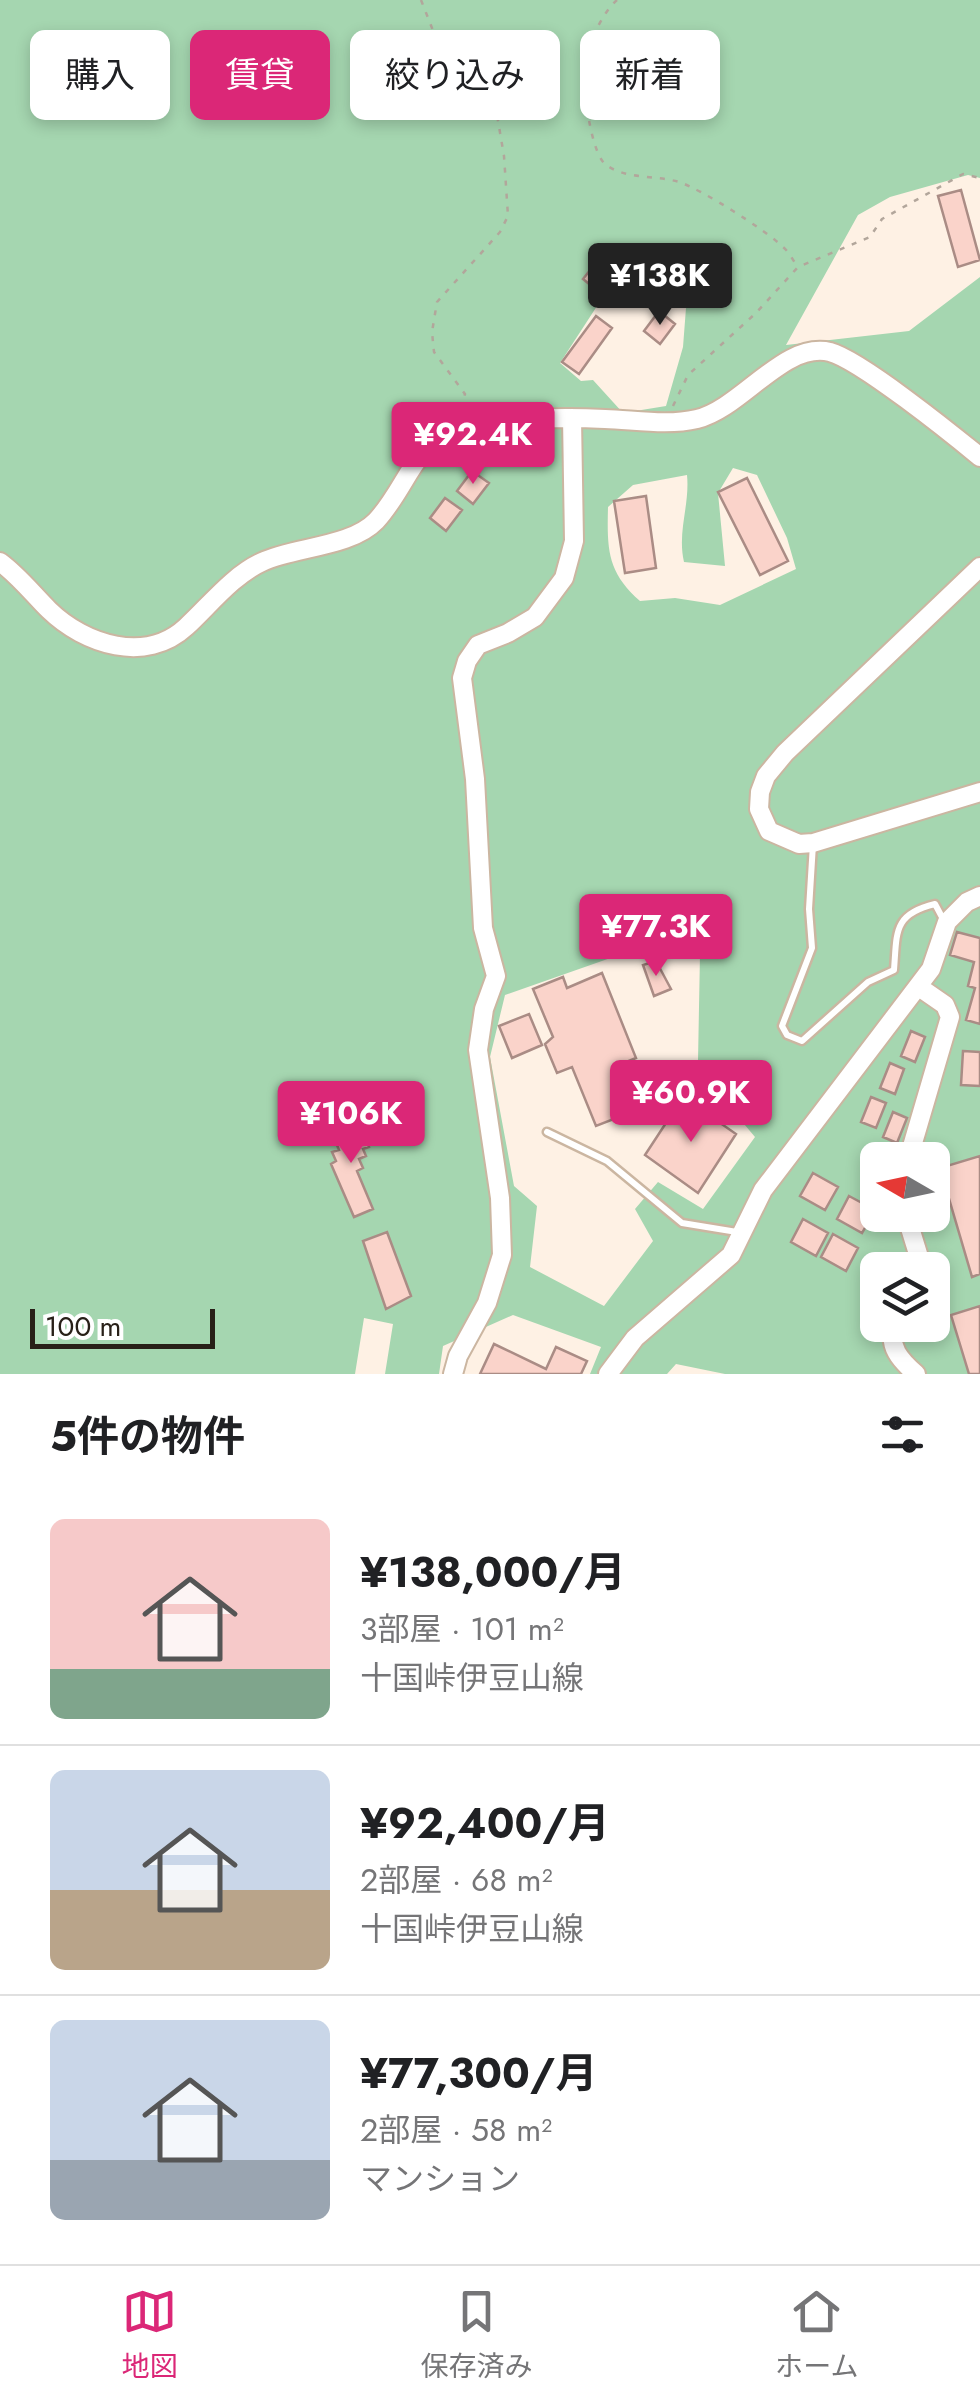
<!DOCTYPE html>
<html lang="ja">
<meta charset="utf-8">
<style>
:root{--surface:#fff;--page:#f2f2f2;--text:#202124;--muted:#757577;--line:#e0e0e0;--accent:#db2777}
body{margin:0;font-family:Jost,"Noto Sans JP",sans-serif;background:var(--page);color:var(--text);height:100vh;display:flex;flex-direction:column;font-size:38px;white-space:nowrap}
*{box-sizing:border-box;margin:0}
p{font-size:32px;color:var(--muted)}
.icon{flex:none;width:55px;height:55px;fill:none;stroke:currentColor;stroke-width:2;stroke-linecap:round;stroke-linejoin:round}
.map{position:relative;height:1374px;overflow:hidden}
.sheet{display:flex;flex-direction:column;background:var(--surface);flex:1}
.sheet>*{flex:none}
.banner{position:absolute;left:30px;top:30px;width:920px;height:90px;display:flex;gap:20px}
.needle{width:65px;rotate:279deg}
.buttons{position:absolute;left:860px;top:1142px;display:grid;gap:20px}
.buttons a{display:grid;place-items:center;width:90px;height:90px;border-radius:15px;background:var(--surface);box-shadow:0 5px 15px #0003;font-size:50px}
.scale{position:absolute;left:30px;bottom:25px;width:185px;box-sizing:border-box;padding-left:10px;border:5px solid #282018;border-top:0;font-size:28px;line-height:35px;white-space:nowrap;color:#282018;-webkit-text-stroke:8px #fff;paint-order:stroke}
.price{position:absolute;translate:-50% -85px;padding:0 22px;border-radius:10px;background:var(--accent);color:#fff;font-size:32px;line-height:65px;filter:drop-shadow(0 2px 5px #0008)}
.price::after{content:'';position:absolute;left:50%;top:60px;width:30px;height:22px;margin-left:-15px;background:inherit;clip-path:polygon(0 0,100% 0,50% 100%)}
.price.selected{background:#222;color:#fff}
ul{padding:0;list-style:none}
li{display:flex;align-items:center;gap:30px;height:250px;padding:0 50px}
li+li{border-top:2px solid var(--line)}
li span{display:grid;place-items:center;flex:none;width:280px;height:200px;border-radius:15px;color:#555}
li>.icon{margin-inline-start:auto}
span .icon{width:120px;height:120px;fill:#fffc;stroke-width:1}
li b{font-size:42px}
h2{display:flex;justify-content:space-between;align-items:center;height:120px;padding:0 50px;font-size:42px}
.tag{padding:0 35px;border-radius:15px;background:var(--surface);box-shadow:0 5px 15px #0003;font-size:35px;line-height:90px}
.tag.selected{background:var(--accent);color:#fff}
.dock{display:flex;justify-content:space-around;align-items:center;height:140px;border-top:2px solid var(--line);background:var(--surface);font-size:28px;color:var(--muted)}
.dock a{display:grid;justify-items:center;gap:5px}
.dock .selected{color:var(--accent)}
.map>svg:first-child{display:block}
.green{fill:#a5d6b0;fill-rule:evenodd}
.building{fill:#fad3ca;stroke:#aa8c85;stroke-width:2.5}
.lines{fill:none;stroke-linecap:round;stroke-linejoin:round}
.lane-casing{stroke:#cbb6a1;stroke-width:11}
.secondary-casing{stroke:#cbb6a1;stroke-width:22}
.path{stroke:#b2a69b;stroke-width:2.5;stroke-dasharray:5 8;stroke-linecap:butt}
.lane{stroke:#fff;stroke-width:6}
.secondary{stroke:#fff;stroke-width:18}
</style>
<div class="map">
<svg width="980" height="1374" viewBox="0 0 980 1374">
<rect width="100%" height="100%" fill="#fef1e4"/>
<path class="green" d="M0,0H980V178L968,175L890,197L858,215L786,345L909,331L980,277V1374H725L676,1364L667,1374H590L601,1347L513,1315L443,1346L439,1374H385L393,1324L364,1318L355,1374H0ZM639,287C657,292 669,305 686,308L683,347L666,406L623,413L593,380L581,381L560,363L599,303ZM733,468L757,475L787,538L796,569L720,605L675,598L640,601C607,572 607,549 608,507L633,485L687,475C690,505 677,532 684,562L725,566L718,493ZM661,944L700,954L698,1061L728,1105L755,1137L703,1209L658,1182L635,1209L653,1241L604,1306L530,1267L537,1206L514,1186L490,1057L505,995L619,955ZM878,1160H932V1215H878ZM878,1270H932V1325H878Z"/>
<path class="building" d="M961,190L980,260L958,267L938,196Z
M599,259L615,272L599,292L583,279Z
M659,311L675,324L660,344L644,331Z
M596,316L612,328L579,374L562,362Z
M472,471L489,483L473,504L457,491Z
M747,478L788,561L760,575L718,492Z
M646,496L656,568L625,573L614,501Z
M445,498L462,510L446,531L430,518Z
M957,932L980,938V1024L966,1020L975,988L968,986L974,962L950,955Z
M656,961L671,989L654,996L643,965Z
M602,973L636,1058L619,1065L637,1110L596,1126L572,1067L557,1073L545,1044L553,1037L533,989L563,977L567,988Z
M529,1014L542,1045L512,1058L499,1026Z
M911,1031L925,1037L915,1062L901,1056Z
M963,1051L980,1052V1086L961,1085Z
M890,1063L904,1069L895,1094L880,1088Z
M683,1097L736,1134L698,1193L645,1155Z
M871,1097L886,1103L876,1128L861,1122Z
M893,1112L907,1118L897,1143L883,1137Z
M357,1120L369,1147L363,1149L366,1156L359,1159L363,1168L357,1171L373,1209L354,1217L331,1164L336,1161L332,1152L339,1150L331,1131Z
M980,1156V1274L972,1277L940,1168Z
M813,1173L838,1187L825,1210L800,1196Z
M849,1196L875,1210L862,1233L837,1219Z
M803,1219L828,1233L816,1256L791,1242Z
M387,1232L411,1296L386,1309L363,1241Z
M833,1234L858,1248L846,1271L821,1257Z
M980,1306V1374H969L951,1315Z
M494,1344L546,1369L556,1347L587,1361L581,1374H480Z"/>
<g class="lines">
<g class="lane-casing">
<path id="lane" d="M813,844L809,909L812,948L782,1026L787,1035L802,1041L868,982L894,970C897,932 893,914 935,904L943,919
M547,1132L607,1161L682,1223L737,1232"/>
</g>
<g class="secondary-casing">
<path id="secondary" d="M0,562C19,576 32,593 49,610C85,645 146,664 186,627C209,606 233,575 262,562C294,547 351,547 376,521C405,490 413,448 453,428C495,418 562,417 605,419C635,420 668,426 697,419C742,408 784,341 830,352C860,360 952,434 980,457
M980,567L785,753L766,776L760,792L759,809L769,831L799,844L813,843L980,792
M908,1160L950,1017L945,1005L919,987
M906,1215L923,1270
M894,1325C888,1347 900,1360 916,1374
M453,1374L458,1356L487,1303L502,1255L500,1198L478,1050L484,1009L496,976L483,928L475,779L462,678L467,661L478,645L508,633L535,617L564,578L574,541L572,418
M608,1374L635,1338L731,1255L763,1190L931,969L947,922L967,902L980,896"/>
</g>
<path class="path" d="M421,0L434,33L471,63L486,86L496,109L504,156L508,216L500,232L437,302L432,332L434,352L465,394L459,412
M617,0C603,12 589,42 585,60C581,78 590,151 605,164C625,180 657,175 679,182C701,189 767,231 783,247C789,252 793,260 797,266
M673,406L688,375L756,313L798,267L870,237L882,219L963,174L980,178"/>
<use href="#lane" class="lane"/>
<use href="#secondary" class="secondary"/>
</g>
</svg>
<div class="buttons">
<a><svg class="needle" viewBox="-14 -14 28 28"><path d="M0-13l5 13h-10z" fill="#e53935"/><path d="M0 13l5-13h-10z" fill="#757577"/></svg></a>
<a><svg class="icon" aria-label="layers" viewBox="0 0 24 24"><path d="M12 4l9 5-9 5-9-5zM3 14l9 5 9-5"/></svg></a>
</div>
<div class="scale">100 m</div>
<b class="price selected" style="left:660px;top:328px">¥138K</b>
<b class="price" style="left:473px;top:487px">¥92.4K</b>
<b class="price" style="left:656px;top:979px">¥77.3K</b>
<b class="price" style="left:691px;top:1145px">¥60.9K</b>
<b class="price" style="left:351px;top:1166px">¥106K</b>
<div class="banner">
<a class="tag">購入</a>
<a class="tag selected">賃貸</a>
<a class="tag">絞り込み</a>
<a class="tag">新着</a>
</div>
</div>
<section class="sheet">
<h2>5件の物件<svg class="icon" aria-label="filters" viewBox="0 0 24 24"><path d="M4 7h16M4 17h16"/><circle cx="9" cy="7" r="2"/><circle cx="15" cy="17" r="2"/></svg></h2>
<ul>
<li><span style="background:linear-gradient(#f6c9c9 75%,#7fa58c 0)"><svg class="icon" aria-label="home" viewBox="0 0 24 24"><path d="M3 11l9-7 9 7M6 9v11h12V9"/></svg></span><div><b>¥138,000/月</b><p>3部屋 · 101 m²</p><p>十国峠伊豆山線</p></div></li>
<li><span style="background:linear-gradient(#c9d6e8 60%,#b9a48a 0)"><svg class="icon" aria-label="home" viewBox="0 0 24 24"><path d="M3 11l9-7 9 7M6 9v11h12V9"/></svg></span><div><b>¥92,400/月</b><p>2部屋 · 68 m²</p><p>十国峠伊豆山線</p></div></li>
<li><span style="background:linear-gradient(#c9d6e8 70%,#9aa5b1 0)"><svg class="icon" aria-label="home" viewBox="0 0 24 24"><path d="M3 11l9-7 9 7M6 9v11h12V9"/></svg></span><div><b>¥77,300/月</b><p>2部屋 · 58 m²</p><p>マンション</p></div></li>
</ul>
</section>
<nav class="dock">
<a class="selected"><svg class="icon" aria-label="map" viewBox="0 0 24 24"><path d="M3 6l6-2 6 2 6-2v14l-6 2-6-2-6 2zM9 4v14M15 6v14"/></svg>地図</a>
<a><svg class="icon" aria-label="saved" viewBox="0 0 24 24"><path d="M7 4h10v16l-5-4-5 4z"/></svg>保存済み</a>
<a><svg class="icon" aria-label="home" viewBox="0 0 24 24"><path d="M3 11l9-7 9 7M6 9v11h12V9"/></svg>ホーム</a>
</nav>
